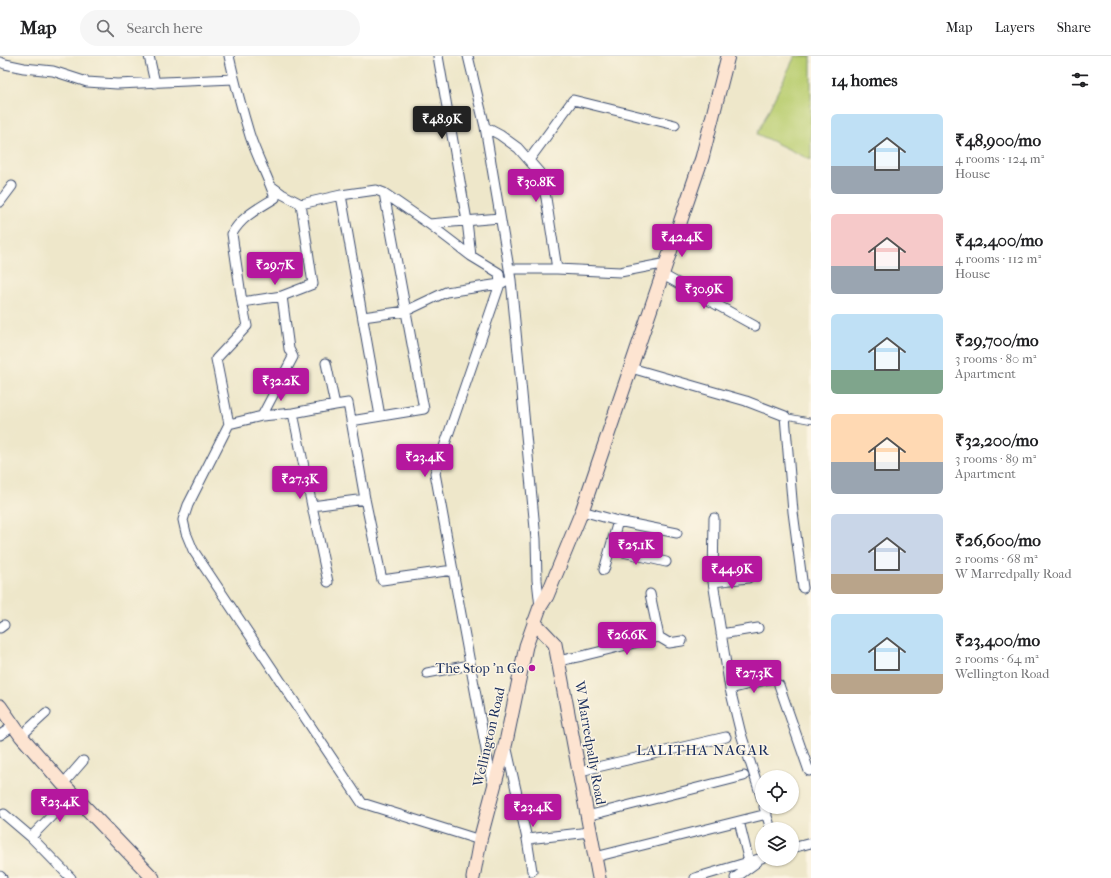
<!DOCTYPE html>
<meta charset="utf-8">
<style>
:root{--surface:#fff;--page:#f6f6f6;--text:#202124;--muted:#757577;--line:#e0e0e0;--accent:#b5179e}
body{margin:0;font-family:"IM FELL French Canon",serif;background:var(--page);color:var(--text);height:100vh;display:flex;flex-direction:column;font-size:15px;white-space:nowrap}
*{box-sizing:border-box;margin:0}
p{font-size:13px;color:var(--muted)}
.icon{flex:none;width:22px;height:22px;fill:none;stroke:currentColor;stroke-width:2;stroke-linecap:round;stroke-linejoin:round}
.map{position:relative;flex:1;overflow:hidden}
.sheet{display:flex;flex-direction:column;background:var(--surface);width:300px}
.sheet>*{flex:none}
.buttons{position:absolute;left:755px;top:714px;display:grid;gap:8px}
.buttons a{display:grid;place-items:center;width:44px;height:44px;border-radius:50%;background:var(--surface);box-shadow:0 1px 3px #0004;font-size:20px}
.price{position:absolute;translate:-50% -34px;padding:0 9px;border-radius:4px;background:var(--accent);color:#fff;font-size:13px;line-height:26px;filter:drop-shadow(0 1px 2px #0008)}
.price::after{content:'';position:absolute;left:50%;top:24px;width:12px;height:9px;margin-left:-6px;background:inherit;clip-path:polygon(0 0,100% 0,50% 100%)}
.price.active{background:#222;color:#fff}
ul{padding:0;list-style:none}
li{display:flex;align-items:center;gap:12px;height:100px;padding:0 20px}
li span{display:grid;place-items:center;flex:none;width:112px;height:80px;border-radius:6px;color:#555}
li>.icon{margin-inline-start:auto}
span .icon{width:48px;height:48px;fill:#fffc;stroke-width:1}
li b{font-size:17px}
h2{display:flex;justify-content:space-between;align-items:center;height:48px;padding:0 20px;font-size:17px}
header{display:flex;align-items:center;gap:24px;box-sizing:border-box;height:56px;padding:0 20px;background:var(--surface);border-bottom:1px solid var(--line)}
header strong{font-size:19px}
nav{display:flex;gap:22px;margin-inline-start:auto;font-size:14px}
.search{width:280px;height:36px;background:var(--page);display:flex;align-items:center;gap:10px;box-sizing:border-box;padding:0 14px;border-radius:22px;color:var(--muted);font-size:15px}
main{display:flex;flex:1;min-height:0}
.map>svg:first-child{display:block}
.pitch{fill:#bace71;stroke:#6a7e68}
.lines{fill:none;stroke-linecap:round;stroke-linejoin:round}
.lane-casing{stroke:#3b4b6e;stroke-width:6}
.street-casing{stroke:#3b4b6e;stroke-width:11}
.secondary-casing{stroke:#3b4b6e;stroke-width:15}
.lane{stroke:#fff;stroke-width:4.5}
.street{stroke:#fff;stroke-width:9}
.secondary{stroke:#fde4d1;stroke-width:13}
.poi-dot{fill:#b5179e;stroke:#fcf5e5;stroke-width:1.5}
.labels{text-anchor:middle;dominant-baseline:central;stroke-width:3;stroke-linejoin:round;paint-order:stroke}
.poi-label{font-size:14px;fill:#1b2f5e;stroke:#fcf5e5;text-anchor:end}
.street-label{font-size:14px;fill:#1b2f5e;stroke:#fcf5e5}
.neighbourhood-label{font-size:15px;letter-spacing:1px;fill:#1b2f5e;stroke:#fcf5e5}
</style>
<header>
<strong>Map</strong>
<div class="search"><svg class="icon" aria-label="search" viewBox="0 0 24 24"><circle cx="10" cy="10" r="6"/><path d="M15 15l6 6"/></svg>Search here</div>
<nav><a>Map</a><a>Layers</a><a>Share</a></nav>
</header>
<main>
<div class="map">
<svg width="811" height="822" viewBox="0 0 811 822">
<rect width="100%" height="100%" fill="#fcf5e5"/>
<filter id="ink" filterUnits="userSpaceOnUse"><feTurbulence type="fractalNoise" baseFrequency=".025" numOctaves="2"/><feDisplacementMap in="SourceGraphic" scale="8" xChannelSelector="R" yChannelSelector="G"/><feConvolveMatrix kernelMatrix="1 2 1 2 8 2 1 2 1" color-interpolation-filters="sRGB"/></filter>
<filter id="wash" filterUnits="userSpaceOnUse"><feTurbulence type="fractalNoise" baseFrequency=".012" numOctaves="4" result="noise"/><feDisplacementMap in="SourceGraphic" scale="16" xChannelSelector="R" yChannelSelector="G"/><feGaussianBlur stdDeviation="0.9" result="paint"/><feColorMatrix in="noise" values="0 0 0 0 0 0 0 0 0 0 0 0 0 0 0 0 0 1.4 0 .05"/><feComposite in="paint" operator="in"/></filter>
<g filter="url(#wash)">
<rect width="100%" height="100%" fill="#eee7ca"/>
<path class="pitch" d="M795,0H811V104L757,78Z"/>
</g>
<g filter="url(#ink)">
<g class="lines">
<g class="lane-casing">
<path id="lane" d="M785,360L811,365"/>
</g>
<g class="street-casing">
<path id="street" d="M149,0L155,27
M229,0C235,27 242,54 250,80C257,101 268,121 275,142C259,152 241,161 232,178L242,246
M438,0L467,165L471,200
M468,0L485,71L511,224L536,483L537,524L540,551
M0,6L5,8L24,12L53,15L87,26L117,28L234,23
M485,71L500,79L518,92L539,116L546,142L557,213H509
M529,104L573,44L675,69
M271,130L282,138L301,148L341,139L376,134L384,137L429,168L471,200L499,217L500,228L504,226
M341,139L380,360
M0,146L12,130
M429,168L500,162
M557,213L620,216L667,207
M663,219L755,270
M282,240L313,228L301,148
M363,261L406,255L446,236L500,228L435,417L491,721L494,729
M631,312L746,345L785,360L793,456L803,532
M335,349L348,347L365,443L382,524L453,514
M293,357L312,450L328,526
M262,360L293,357L335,349L326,307
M351,365L424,353L384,137
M229,368L262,360L293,301L289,293L282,240L242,246L247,270L216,303L229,368L188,449L183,464L186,477L193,494L362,747L480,784
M312,450L365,443
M582,455L618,465L677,477
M714,462L713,526L730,633L741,678L762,743
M610,493L666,506
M604,514L618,465
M713,526L748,522
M650,538L659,581
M0,572L4,569
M721,578L758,572
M558,605L582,600L659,581L669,587L682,585
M427,617L470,609
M779,629L809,715L811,714
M730,633L773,622
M0,679L14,670
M21,680L46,657
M506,689L527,783
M580,715L726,681
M63,728L83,705
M764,751L771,773
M4,758L31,781L71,822
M587,760L744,720
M739,765L749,806
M31,781L73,738
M792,792L811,787
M595,801L767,758
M532,815L527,783L590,776
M0,820L2,822
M695,822L762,802
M735,822L757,806"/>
</g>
<g class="secondary-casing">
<path id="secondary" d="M534,566L555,588L599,822
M0,650L21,680L63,728L153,822
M473,822L480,784L506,686L526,590L540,551L547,540L582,455L702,102L728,0"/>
</g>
<use href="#lane" class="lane"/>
<use href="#street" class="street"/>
<use href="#secondary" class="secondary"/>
</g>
</g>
<circle class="poi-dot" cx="532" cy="612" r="4"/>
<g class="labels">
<g class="poi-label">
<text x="524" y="612">The Stop 'n Go</text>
</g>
<g class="street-label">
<text transform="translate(489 681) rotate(-77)">Wellington Road</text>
<text transform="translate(590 687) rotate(80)">W Marredpally Road</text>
</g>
<g class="neighbourhood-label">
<text x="703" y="694">LALITHA NAGAR</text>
</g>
</g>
</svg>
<div class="buttons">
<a><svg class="icon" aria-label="locate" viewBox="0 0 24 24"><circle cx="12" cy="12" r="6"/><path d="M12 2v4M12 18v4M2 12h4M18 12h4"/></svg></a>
<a><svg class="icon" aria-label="layers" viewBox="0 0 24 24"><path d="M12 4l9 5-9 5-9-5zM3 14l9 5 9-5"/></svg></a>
</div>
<b class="price active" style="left:442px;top:84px">₹48.9K</b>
<b class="price" style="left:536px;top:147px">₹30.8K</b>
<b class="price" style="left:682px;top:202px">₹42.4K</b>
<b class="price" style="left:275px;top:230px">₹29.7K</b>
<b class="price" style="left:704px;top:254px">₹30.9K</b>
<b class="price" style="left:281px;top:346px">₹32.2K</b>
<b class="price" style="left:425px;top:422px">₹23.4K</b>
<b class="price" style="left:300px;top:444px">₹27.3K</b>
<b class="price" style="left:636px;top:510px">₹25.1K</b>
<b class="price" style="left:732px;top:534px">₹44.9K</b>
<b class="price" style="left:627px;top:600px">₹26.6K</b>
<b class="price" style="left:754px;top:638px">₹27.3K</b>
<b class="price" style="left:60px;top:767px">₹23.4K</b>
<b class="price" style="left:533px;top:772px">₹23.4K</b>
</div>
<section class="sheet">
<h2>14 homes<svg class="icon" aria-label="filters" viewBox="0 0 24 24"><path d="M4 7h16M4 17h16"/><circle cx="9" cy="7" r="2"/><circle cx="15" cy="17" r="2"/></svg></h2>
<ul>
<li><span style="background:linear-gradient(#bfe0f5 65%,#9aa5b1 0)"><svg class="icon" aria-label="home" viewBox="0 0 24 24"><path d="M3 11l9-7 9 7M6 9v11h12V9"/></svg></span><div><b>₹48,900/mo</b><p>4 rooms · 124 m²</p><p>House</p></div></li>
<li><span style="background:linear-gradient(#f6c9c9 65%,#9aa5b1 0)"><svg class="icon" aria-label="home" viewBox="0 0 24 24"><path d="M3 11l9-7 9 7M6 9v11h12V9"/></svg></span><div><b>₹42,400/mo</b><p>4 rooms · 112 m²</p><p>House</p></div></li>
<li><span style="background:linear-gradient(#bfe0f5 70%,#7fa58c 0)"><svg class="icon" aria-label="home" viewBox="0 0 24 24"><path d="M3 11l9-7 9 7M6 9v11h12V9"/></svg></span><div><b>₹29,700/mo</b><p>3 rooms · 80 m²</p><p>Apartment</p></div></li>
<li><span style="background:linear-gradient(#ffd9b3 60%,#9aa5b1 0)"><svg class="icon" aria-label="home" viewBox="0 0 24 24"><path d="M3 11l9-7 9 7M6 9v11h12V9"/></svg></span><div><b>₹32,200/mo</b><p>3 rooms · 89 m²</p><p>Apartment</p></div></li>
<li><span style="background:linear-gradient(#c9d6e8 75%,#b9a48a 0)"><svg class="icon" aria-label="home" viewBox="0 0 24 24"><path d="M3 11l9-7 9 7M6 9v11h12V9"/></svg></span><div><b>₹26,600/mo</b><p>2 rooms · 68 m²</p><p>W Marredpally Road</p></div></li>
<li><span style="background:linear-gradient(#bfe0f5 75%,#b9a48a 0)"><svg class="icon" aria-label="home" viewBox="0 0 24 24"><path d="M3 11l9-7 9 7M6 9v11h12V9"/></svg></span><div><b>₹23,400/mo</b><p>2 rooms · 64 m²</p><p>Wellington Road</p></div></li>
</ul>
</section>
</main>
